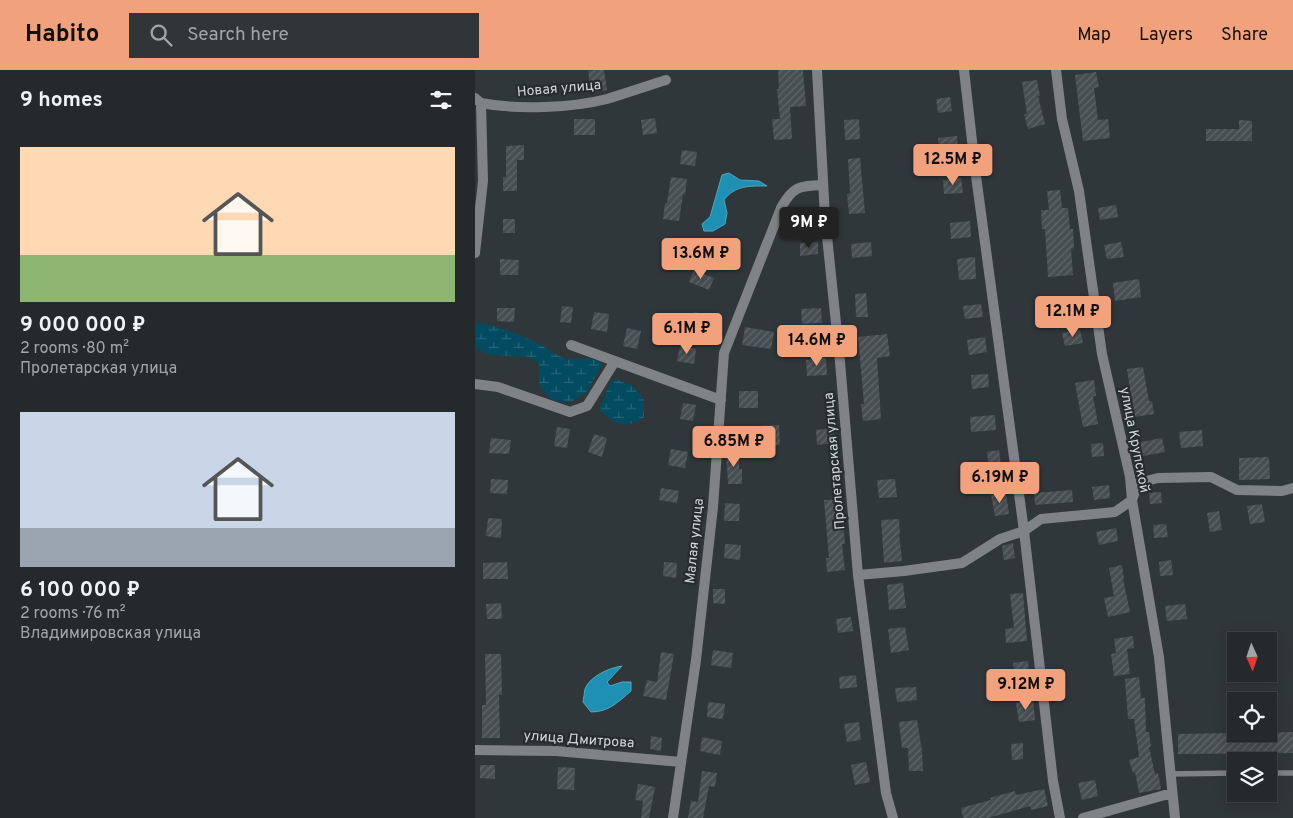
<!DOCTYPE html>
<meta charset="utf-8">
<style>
:root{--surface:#24292c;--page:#303538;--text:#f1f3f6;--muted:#a3a6a9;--line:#414548;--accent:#f1a17c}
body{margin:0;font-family:Overpass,sans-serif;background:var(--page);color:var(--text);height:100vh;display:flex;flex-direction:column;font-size:19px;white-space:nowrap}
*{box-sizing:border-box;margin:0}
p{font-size:16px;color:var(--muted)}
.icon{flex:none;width:28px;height:28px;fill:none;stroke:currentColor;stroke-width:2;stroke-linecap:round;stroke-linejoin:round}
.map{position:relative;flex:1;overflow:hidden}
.panel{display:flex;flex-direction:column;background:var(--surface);width:475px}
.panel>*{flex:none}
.needle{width:32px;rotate:177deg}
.tools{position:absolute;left:752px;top:562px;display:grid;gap:10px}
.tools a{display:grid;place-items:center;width:50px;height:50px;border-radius:0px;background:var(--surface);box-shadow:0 2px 12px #0003,0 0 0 1px var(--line);font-size:25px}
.price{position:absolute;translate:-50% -42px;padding:0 11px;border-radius:5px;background:var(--accent);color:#111;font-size:16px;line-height:32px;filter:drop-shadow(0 1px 2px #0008)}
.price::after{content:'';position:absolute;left:50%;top:30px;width:15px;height:11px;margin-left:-8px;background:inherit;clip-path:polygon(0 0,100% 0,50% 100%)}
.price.current{background:#222;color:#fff}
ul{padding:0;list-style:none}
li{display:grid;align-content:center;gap:10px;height:265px;padding:0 20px}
li span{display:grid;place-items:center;height:155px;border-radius:0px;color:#555}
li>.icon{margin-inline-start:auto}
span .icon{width:90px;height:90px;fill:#fffc;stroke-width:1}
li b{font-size:21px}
h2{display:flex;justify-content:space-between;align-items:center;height:60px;padding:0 20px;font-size:21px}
header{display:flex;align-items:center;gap:30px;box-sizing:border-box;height:70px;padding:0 25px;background:var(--accent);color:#111}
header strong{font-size:24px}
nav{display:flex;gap:28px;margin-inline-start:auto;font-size:18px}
.search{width:350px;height:45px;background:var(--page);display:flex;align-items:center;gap:12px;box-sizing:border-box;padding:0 18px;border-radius:0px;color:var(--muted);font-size:19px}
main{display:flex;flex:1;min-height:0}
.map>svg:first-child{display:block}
.wetland{fill:url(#wetland-marsh)}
.water{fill:#1e90b4;stroke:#54a5bf}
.building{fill:url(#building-hatch)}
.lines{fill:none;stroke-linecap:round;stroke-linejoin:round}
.service{stroke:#7f8385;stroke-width:5.5}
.minor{stroke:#7f8385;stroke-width:10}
.labels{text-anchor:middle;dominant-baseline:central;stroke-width:4.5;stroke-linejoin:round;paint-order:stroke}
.street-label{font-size:14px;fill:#d1d6d8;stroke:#262d30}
</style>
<header>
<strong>Habito</strong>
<div class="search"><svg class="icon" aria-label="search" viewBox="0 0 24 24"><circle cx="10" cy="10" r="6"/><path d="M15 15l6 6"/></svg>Search here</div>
<nav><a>Map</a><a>Layers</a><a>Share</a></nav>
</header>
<main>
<section class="panel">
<h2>9 homes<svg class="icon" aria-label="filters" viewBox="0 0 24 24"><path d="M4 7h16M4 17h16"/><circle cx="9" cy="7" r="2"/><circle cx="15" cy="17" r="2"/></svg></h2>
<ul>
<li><span style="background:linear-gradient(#ffd9b3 70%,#8fb573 0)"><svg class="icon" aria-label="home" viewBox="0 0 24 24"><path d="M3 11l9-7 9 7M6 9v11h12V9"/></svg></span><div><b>9 000 000 ₽</b><p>2 rooms · 80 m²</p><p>Пролетарская улица</p></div></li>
<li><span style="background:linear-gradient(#c9d6e8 75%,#9aa5b1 0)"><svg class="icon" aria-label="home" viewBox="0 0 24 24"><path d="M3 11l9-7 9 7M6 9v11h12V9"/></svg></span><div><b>6 100 000 ₽</b><p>2 rooms · 76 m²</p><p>Владимировская улица</p></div></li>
</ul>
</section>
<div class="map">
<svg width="818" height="748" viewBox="0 0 818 748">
<defs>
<pattern id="wetland-marsh" width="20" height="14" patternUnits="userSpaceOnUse" patternTransform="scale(1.25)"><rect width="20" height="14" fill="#034b61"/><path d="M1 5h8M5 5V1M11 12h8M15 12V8" fill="none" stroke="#276477"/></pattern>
<pattern id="building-hatch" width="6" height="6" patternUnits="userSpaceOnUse" patternTransform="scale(1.25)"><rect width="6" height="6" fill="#474e52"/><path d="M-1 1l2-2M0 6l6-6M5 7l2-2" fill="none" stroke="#60676a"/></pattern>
</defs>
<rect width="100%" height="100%" fill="#30373a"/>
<path class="wetland" d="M0,253C22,255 46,265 66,275C74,280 84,287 93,289C106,291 115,285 127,293L126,296L111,323L98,331L87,332L74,328L64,315V294L54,287L15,285L0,278Z
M140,309L158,316L169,330V347C148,361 142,354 124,340L135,314Z"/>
<path class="water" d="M254,103L265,110L284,111L292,116C275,116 260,115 249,130L252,143L250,154L238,161H229L227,154L235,147L247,105Z
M147,596L132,612L135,616L147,612H156V621C143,632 134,642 116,642L108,632C109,628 109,623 110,619C115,606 134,598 147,596Z"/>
<path class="building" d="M121,0H129L132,20L116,23L113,1Z
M303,0H328L331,36L315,37L317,69L299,70L297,49H305L302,19H304Z
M621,2L624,17L619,18L623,50L633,49L635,68L608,71L600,5Z
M562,10L565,26H563L570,54L553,59L549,44H552L547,12Z
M475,27L477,41L463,43L461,29Z
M180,48L182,63L168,65L166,50Z
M99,49H120V65H99Z
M384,49L385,69L370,70L369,50Z
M764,50L777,51V71H731V59H764Z
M482,66L483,79L464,81L463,68Z
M49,75V90H42V121H28V107H31V76Z
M207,80L222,82L220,96L205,94Z
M385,88L390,143L374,144L372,124L375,123L373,89Z
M196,107L212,109L210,125L208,124L204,151L188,149L190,133H192Z
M486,108L488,123L469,124L468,110Z
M585,120L587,138H593L595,159H598L599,178L596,179L598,205L573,207L570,159H567L566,140H574L572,121Z
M641,135L643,147L625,150L623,138Z
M28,149H40V163H28Z
M495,151L496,167L476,169L475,153Z
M343,172V184L325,186V173Z
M396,172L397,186L377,188L376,174Z
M646,172L649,187L632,189L629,175Z
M500,187L501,209L484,210L482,189Z
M25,189L44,190L43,205H25Z
M219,200L239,208L234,220L214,212Z
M664,209L666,227L640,231L638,213Z
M391,223L393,247H381L380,224Z
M506,234L508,247L490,249L488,236Z
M87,236L98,237L96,253L85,252Z
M22,238H40L39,252L22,251Z
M346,238L347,253L327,254L326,239Z
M588,239L590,253L575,255L573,240Z
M119,242L134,244L132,262L116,259Z
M219,242L228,244L226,255L216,252Z
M270,257L299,262L296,279L267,275Z
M152,258L166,261L162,279L148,276Z
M605,260L608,273L590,276L587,263Z
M412,264L415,286L402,288L406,349L388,351L386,334H389L383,267Z
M510,267L512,282L494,285L492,270Z
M205,276L221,279L219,294L202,291Z
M351,288L352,305L332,306L331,290Z
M668,297L674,331H677L679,344L659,347L652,299Z
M513,304L514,317L497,319L496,305Z
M619,310L621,326H618L623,354L608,357L600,313Z
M264,321H283V338H264Z
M208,333L221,335L218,351L205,349Z
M520,345L521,360L496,362L495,347Z
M304,355L305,375L281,376V356Z
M82,357L95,359L92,378L79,376Z
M358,358L359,373L342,375L341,360Z
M727,360L728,376L706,378L704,362Z
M119,364L132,368L127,387L113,382Z
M16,368L36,370L34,384L14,383Z
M687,368L690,382L663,387L661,373Z
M628,373L629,386L617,387L616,374Z
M196,379L213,382L210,398L193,395Z
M251,380L265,381L264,399H267V414H253Z
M524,380L526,396L514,398L512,382Z
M794,387L795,409L764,410V388Z
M16,409L33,410L32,424L15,423Z
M420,409L422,427L404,428L402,410Z
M634,415L635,428L619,430L617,417Z
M186,418L204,421L202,433L184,430Z
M597,420L598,432L560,435L559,423Z
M686,422L687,433L675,434L674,423Z
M531,423L534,444L520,446L516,425Z
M365,429L370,474H367L370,500L352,502L351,488H354L349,430Z
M250,433L265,434L264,451H249Z
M787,434L790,452L775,454L772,436Z
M744,441L747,460L735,462L732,443Z
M13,448L27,449L26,468L11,466Z
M424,449L425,464H424L427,491L409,493L406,450Z
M691,454L693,467L679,468L678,455Z
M641,458L643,471L624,475L621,462Z
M538,473L540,488L529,490L527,476Z
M250,474L266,475L265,490L249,488Z
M696,490L698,505L685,506L684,492Z
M32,492L33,509H8V493Z
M189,492L202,493L201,508L188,506Z
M647,495L649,509H648L655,542L633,547L629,528L639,526L634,498Z
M428,513L431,538L414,540L412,515Z
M238,519H250V534L238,533Z
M548,523L552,571L531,573L530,559L539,558L535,524Z
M26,533L27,549H12L11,534Z
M710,534L712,549L692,551L690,536Z
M376,547L378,561L363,563L361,549Z
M430,557L434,580L416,583L413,559Z
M658,566L659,578L652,579L655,604L639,606L636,584L641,583L639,569Z
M238,580L258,583L256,598L236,595Z
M186,582L199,584L191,630L168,626L172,610L182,612Z
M10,584H26L27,625H24L25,668H7V635H11Z
M553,591L554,604L540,606L538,593Z
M381,605L382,617L365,619L364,607Z
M664,607L666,628H670L671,662H674L676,677H674L680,704L683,703L686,719L664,723L660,702L658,703L654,690L664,687L659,649H653L650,609Z
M441,617L442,630L422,632L420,618Z
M558,630L560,650L544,652L541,633Z
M233,632L250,634L248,649L232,647Z
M442,650L447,681L448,701H434L433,678H427L424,652Z
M384,652L386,670L372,672L369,654Z
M818,662V683L703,684V664Z
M176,666L187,668L186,681L175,679Z
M227,667L247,671L245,685L225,681Z
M548,673V689L537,690L536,674Z
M391,692L395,712L380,715L376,695Z
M5,695H20V709L5,708Z
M83,697L100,698L99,720L82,719Z
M227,701L242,703L240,717L234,716L228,748H213L216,731L223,732Z
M620,710L623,726L607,730L603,713Z
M163,714L180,717L174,748H166L168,731L160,730Z
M569,719L573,736L556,740L555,736L513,748H488L486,738L516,730L515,728L540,721L541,725Z"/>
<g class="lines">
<path class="service" d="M794,703H818
M695,704L761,703"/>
<path class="minor" d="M342,0L350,147L365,292L383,505L411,723L418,748
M489,0L501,106L549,461L578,711L585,748
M581,0L587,49L604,121L627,284L655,407L657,430L684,587L700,748
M0,28L6,33L8,111L0,183
M6,33C42,40 97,38 132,29C152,23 172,16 191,10
M96,275L246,330
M0,314L23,317L95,342L112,336L140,291
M383,505L429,501L487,493L525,469L549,461L566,449L640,442L657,430L663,413L683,408L736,407L762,420L807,421L818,418
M0,680L81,681L206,692
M198,748L221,590L238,437L249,283L306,138C318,116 324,116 348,115
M608,748L697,723"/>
</g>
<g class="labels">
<g class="street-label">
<text transform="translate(84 19) rotate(-5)">Новая улица</text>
<text transform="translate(659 370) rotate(79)">улица Крупской</text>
<text transform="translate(360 391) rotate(-95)">Пролетарская улица</text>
<text transform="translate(220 471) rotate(-84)">Малая улица</text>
<text transform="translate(104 670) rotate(4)">улица Дмитрова</text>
</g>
</g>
</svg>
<div class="tools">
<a><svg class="needle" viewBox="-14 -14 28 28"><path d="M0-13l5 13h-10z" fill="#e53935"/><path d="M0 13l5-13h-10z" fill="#a3a6a9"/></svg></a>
<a><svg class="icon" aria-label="locate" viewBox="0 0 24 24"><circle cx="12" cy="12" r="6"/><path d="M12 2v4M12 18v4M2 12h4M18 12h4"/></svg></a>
<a><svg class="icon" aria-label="layers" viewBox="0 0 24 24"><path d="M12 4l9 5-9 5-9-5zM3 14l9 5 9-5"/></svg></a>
</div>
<b class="price" style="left:478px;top:116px">12.5M ₽</b>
<b class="price current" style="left:334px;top:179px">9M ₽</b>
<b class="price" style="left:226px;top:210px">13.6M ₽</b>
<b class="price" style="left:598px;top:268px">12.1M ₽</b>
<b class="price" style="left:212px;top:285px">6.1M ₽</b>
<b class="price" style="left:342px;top:297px">14.6M ₽</b>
<b class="price" style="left:259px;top:398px">6.85M ₽</b>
<b class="price" style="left:525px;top:434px">6.19M ₽</b>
<b class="price" style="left:551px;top:641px">9.12M ₽</b>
</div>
</main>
